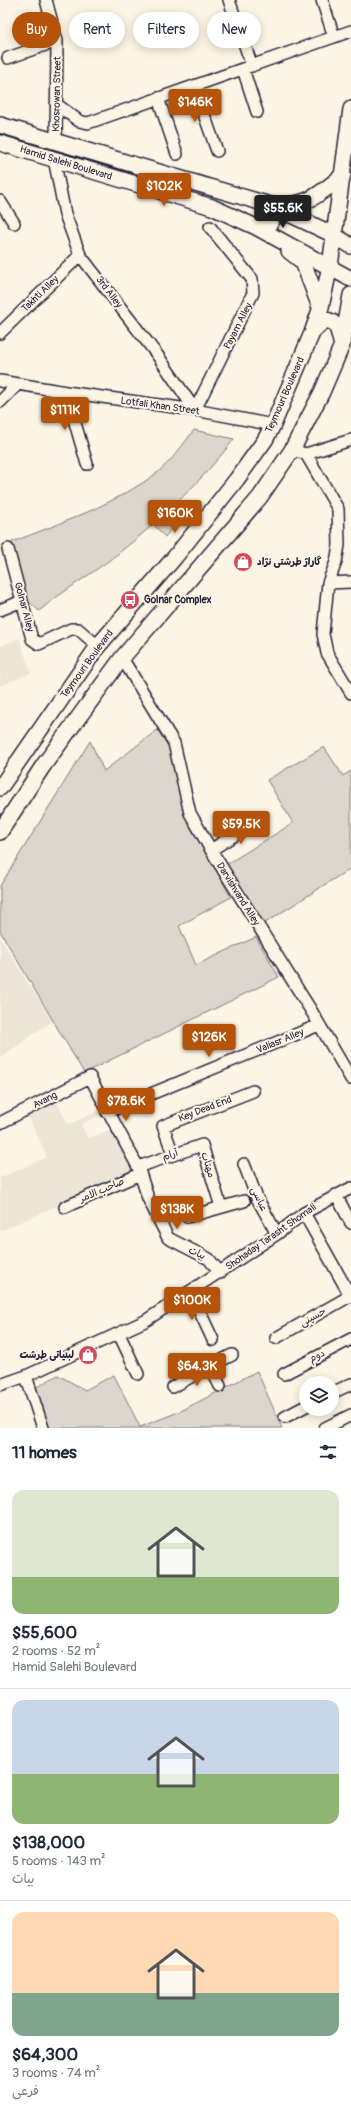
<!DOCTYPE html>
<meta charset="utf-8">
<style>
:root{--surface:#fff;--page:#f6f6f7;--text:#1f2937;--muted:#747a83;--line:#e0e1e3;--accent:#b45309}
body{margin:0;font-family:Pangolin,"Playpen Sans Arabic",sans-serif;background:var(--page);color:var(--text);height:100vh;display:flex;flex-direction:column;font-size:15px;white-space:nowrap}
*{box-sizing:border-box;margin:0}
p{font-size:13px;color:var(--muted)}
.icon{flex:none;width:22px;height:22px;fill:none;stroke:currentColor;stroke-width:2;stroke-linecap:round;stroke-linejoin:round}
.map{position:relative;height:1428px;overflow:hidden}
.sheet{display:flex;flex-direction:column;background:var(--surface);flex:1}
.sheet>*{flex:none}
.banner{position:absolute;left:12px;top:12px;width:327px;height:36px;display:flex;gap:8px}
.tools{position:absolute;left:299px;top:1376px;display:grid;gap:8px}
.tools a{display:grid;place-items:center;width:40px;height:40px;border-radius:50%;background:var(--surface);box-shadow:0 2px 10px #0003;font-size:20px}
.price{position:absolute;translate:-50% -34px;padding:0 9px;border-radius:4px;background:var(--accent);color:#fff;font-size:13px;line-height:26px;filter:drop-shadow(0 1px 2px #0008)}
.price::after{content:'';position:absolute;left:50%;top:24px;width:12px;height:9px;margin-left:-6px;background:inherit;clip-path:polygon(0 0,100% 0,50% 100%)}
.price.selected{background:#222;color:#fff}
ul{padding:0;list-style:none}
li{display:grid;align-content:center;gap:8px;height:212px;padding:0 12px}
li+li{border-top:1px solid var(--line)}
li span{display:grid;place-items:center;height:124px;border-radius:12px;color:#555}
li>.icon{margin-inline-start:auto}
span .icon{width:72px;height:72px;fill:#fffc;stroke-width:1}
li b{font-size:17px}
h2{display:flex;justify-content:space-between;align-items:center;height:48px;padding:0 12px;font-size:17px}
.pill{padding:0 14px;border-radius:18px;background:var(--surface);box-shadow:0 2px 10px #0003;font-size:14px;line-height:36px}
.pill.selected{background:var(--accent);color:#fff}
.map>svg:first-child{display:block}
.built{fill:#ece5d8}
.green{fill:#dcd6cc;stroke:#7f7c84}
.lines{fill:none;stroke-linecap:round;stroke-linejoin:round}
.minor-casing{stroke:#22223b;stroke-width:14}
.secondary-casing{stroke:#22223b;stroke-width:18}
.minor{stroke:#fcf5e5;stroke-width:11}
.secondary{stroke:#fcf5e5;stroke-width:15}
.labels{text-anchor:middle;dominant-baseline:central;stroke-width:4;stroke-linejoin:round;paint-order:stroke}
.street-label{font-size:10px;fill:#22223b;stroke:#fcf5e5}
.poi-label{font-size:10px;font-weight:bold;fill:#22223b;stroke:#fcf5e5;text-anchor:start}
</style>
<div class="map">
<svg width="351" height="1428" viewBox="0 0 351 1428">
<rect width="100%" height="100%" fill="#fcf5e5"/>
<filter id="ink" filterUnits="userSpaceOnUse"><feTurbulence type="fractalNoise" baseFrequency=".025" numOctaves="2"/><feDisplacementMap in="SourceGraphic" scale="8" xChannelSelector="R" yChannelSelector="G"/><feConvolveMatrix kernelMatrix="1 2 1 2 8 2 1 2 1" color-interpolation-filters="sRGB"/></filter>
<g filter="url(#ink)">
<path class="built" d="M19,638L31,673L0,686V647Z
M0,938L52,1021L0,1058Z
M54,1096L68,1125L103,1109L105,1113L81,1124L88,1139L114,1128L137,1171L0,1231V1178L47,1157L27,1113Z"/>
<path class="green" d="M194,430L234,439C202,481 162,519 120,552C94,573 65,589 39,611L25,598L12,542C59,524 118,503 158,472C172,460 183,445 194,430Z
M170,512L178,519L165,537L155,526Z
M157,730L170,747L185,816L231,897L179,926L196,965L256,937L279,977L84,1073L0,931V886L90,741L104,771Z
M324,747L343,776L351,771V868L262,925L224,866L293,823L267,780Z
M257,1371L282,1428H49L35,1388L58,1375L85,1390L114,1375L140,1427L181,1411Z"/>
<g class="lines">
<g class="minor-casing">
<path id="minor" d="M46,0L57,41L56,142
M229,0L252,66
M322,0L334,37
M8,58L57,41
M243,69L257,112
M194,86L217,151
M158,98L177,154
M56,104L79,121L88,123L351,31
M54,159L65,214L80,255L158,356L195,410L253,293L252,279L210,227
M0,201L14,223
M0,333L80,255
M0,381L66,392L195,410L273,425
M66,392L87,464
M0,402L17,385
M292,450L306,454L338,509L339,545L336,562L328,583L323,634L327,653L351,693
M306,454L351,440
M8,549L32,639L39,644L71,629H78L98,646
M328,583L351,582
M0,610L22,601
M122,658L174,743L190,813L211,850L312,1012L351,1079
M211,850L258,820
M107,1112L319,1025
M0,1123L90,1077L138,1167L148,1198L168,1238L209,1259L220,1273
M173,1154L163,1126L253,1091
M244,1164L257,1198L277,1234
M138,1167L202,1145L221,1207
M336,1195L351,1223
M65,1207L140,1174
M304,1213L351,1297
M187,1217L244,1201
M191,1293L213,1340
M119,1334L138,1374
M276,1338L350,1296
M210,1366L232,1355
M284,1374L351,1339
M26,1376L43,1428
M0,1385L26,1376L145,1321L277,1234L304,1213L351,1188
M173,1387L210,1366L220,1386
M332,1393L351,1384
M285,1417L306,1406
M325,1428L351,1415"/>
</g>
<g class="secondary-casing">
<path id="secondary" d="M0,125L270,205L334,235L351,246
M0,143L212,207L256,227L351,279
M256,227H266L272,221L273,212L270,205C305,208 318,196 343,175
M289,251L303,262L320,307
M313,331L325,320C337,320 339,333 341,342
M0,788L98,646L175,557L237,479L265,440L273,425L312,333L321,307L330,266L351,109
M0,832L43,766L122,658L260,497L292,450L322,392L342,345L351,295"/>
</g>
<use href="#minor" class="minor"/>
<use href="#secondary" class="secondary"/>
</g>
</g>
<defs>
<g id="shop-disc" transform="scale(1)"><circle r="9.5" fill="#d1495b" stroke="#fcf5e5"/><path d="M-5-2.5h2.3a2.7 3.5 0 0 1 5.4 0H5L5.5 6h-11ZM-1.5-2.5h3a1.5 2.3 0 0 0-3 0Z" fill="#fff"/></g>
<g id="bus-disc" transform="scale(1)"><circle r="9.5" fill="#d1495b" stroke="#fcf5e5"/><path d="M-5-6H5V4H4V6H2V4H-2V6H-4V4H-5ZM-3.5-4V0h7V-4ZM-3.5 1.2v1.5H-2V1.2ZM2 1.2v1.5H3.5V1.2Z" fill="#fff"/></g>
</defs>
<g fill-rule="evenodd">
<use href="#shop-disc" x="243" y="562"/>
<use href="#bus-disc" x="130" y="600"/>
<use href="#shop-disc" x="88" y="1355"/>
</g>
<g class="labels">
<g class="street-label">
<text transform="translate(57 94) rotate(-89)">Khosrowan Street</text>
<text transform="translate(66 163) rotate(17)">Hamid Salehi Boulevard</text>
<text transform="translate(109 292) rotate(53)">3rd Alley</text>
<text transform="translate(40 294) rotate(-44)">Takhti Alley</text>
<text transform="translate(238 326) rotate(-63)">Payam Alley</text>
<text transform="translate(285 395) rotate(-66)">Teymouri Boulevard</text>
<text transform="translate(160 406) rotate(8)">Lotfali Khan Street</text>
<text transform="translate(24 607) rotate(75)">Golnar Alley</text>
<text transform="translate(87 664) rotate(-54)">Teymouri Boulevard</text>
<text transform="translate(238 894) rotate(58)">Darvishvand Alley</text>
<text transform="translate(280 1041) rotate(-22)">Valiasr Alley</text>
<text transform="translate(45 1100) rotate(-27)">Avang</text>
<text transform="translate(205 1109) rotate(-21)">Key Dead End</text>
<text transform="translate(170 1155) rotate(-19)">آرام</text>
<text transform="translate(208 1165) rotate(73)">مهتاب</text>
<text transform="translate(102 1190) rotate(-23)">صاحب الامر</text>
<text transform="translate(259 1199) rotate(64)">عباسی</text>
<text transform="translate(271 1237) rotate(-35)">Shohaday Tarasht Shomali</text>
<text transform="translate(197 1253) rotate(26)">بیات</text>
<text transform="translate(313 1317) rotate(-29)">حسینی</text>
<text transform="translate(317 1356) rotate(-27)">دوم</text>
</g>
<g class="poi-label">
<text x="257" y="562">گاراژ طرشتی نژاد</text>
<text x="144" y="600">Golnar Complex</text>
<text x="74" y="1355" text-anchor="end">لبنیاتی طرشت</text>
</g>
</g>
</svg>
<div class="tools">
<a><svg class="icon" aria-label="layers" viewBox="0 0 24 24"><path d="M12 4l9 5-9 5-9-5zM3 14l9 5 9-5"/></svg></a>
</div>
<b class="price" style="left:195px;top:123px">$146K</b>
<b class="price" style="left:164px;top:207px">$102K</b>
<b class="price selected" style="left:283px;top:229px">$55.6K</b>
<b class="price" style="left:65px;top:431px">$111K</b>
<b class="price" style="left:175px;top:534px">$160K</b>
<b class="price" style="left:241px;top:845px">$59.5K</b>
<b class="price" style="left:209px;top:1058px">$126K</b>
<b class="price" style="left:126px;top:1122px">$78.6K</b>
<b class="price" style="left:177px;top:1230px">$138K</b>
<b class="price" style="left:192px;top:1321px">$100K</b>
<b class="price" style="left:197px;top:1387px">$64.3K</b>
<div class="banner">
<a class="pill selected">Buy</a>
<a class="pill">Rent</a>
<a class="pill">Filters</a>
<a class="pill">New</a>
</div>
</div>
<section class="sheet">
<h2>11 homes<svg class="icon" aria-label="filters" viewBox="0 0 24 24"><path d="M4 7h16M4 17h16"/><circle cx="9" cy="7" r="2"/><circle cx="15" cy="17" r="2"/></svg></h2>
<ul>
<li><span style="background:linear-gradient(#dfe7d0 70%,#8fb573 0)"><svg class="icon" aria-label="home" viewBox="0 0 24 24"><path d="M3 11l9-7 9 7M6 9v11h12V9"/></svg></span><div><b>$55,600</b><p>2 rooms · 52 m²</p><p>Hamid Salehi Boulevard</p></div></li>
<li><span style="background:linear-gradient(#c9d6e8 60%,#8fb573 0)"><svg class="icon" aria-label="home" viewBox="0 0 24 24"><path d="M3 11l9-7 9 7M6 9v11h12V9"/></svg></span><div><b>$138,000</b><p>5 rooms · 143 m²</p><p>بیات</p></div></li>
<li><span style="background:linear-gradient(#ffd9b3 65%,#7fa58c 0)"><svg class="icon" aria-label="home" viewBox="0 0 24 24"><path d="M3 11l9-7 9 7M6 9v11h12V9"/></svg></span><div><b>$64,300</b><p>3 rooms · 74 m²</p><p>فرعی</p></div></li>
</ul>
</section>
